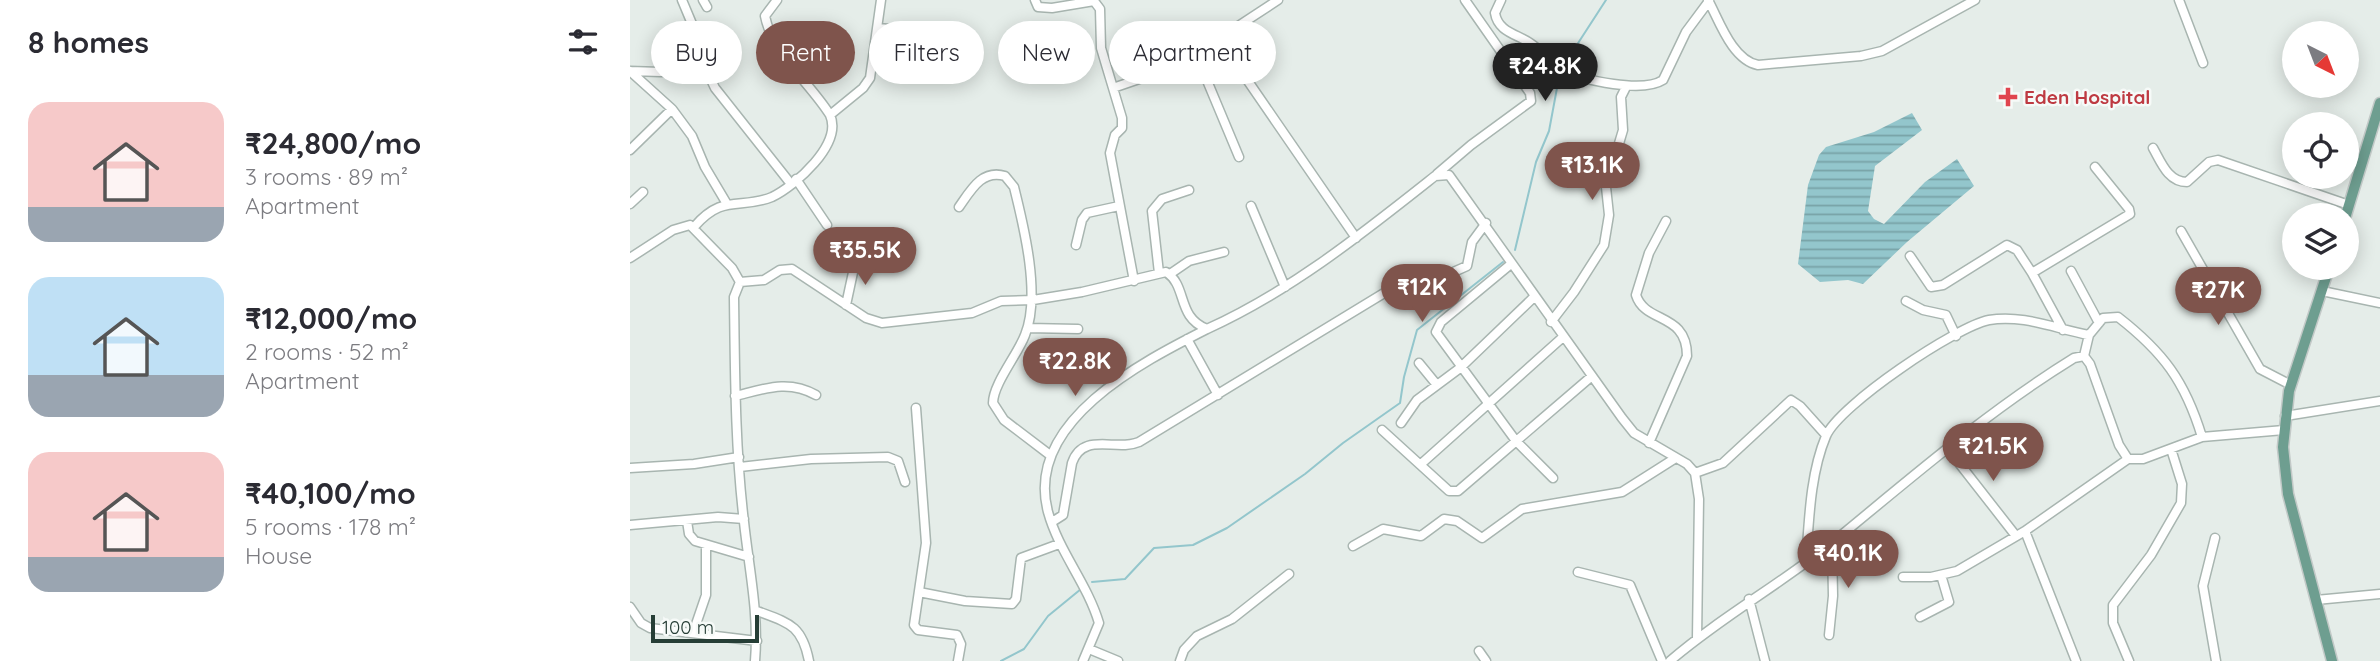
<!DOCTYPE html>
<meta charset="utf-8">
<style>
:root{--surface:#fff;--page:#f7f7f7;--text:#2b2b33;--muted:#7c7c81;--accent:#7f544c}
body{margin:0;font-family:Quicksand,sans-serif;background:var(--page);color:var(--text);height:100vh;display:flex;flex-direction:column;font-size:26px;white-space:nowrap}
*{box-sizing:border-box;margin:0}
p{font-size:23px;color:var(--muted)}
.icon{flex:none;width:38px;height:38px;fill:none;stroke:currentColor;stroke-width:2;stroke-linecap:round;stroke-linejoin:round}
.map{position:relative;flex:1;overflow:hidden}
.side{display:flex;flex-direction:column;background:var(--surface);width:630px}
.side>*{flex:none}
.top-card{position:absolute;left:21px;top:21px;width:665px;height:63px;display:flex;gap:14px}
.needle{width:46px;rotate:138deg}
.controls{position:absolute;left:1652px;top:21px;display:grid;gap:14px}
.controls a{display:grid;place-items:center;width:77px;height:77px;border-radius:50%;background:var(--surface);box-shadow:0 4px 18px #0003;font-size:35px}
.scale{position:absolute;left:21px;bottom:18px;width:108px;box-sizing:border-box;padding-left:7px;border:4px solid #263e36;border-top:0;font-size:19px;line-height:24px;white-space:nowrap;color:#263e36;-webkit-text-stroke:5px #f6faf8;paint-order:stroke}
.price{position:absolute;translate:-50% -60px;padding:0 16px;border-radius:24px;background:var(--accent);color:#fff;font-size:23px;line-height:46px;filter:drop-shadow(0 2px 4px #0008)}
.price::after{content:'';position:absolute;left:50%;top:42px;width:21px;height:16px;margin-left:-10px;background:inherit;clip-path:polygon(0 0,100% 0,50% 100%)}
.price.on{background:#222;color:#fff}
ul{padding:0;list-style:none}
li{display:flex;align-items:center;gap:21px;height:175px;padding:0 28px}
li span{display:grid;place-items:center;flex:none;width:196px;height:140px;border-radius:21px;color:#555}
li>.icon{margin-inline-start:auto}
span .icon{width:84px;height:84px;fill:#fffc;stroke-width:1}
li b{font-size:30px}
h2{display:flex;justify-content:space-between;align-items:center;height:84px;padding:0 28px;font-size:30px}
.pill{padding:0 24px;border-radius:32px;background:var(--surface);box-shadow:0 4px 18px #0003;font-size:24px;line-height:63px}
.pill.on{background:var(--accent);color:#fff}
main{display:flex;flex:1;min-height:0}
.map>svg:first-child{display:block}
.water{fill:url(#water-rules)}
.lines{fill:none;stroke-linecap:round;stroke-linejoin:round}
.stream{stroke:#93c6cc;stroke-width:2}
.minor-casing{stroke:#a8b5b0;stroke-width:11}
.major-casing{stroke:#c2c9c7;stroke-width:13}
.minor{stroke:#fff;stroke-width:8}
.major{stroke:#6e9e90;stroke-width:10}
.health-dot{fill:#e0444e;stroke:#f6faf8;stroke-width:2.5}
.labels{text-anchor:middle;dominant-baseline:central;stroke-width:5;stroke-linejoin:round;paint-order:stroke}
.health-label{font-size:19px;font-weight:bold;fill:#be3a42;stroke:#f6faf8;text-anchor:start}
</style>
<main>
<section class="side">
<h2>8 homes<svg class="icon" aria-label="filters" viewBox="0 0 24 24"><path d="M4 7h16M4 17h16"/><circle cx="9" cy="7" r="2"/><circle cx="15" cy="17" r="2"/></svg></h2>
<ul>
<li><span style="background:linear-gradient(#f6c9c9 75%,#9aa5b1 0)"><svg class="icon" aria-label="home" viewBox="0 0 24 24"><path d="M3 11l9-7 9 7M6 9v11h12V9"/></svg></span><div><b>₹24,800/mo</b><p>3 rooms · 89 m²</p><p>Apartment</p></div></li>
<li><span style="background:linear-gradient(#bfe0f5 70%,#9aa5b1 0)"><svg class="icon" aria-label="home" viewBox="0 0 24 24"><path d="M3 11l9-7 9 7M6 9v11h12V9"/></svg></span><div><b>₹12,000/mo</b><p>2 rooms · 52 m²</p><p>Apartment</p></div></li>
<li><span style="background:linear-gradient(#f6c9c9 75%,#9aa5b1 0)"><svg class="icon" aria-label="home" viewBox="0 0 24 24"><path d="M3 11l9-7 9 7M6 9v11h12V9"/></svg></span><div><b>₹40,100/mo</b><p>5 rooms · 178 m²</p><p>House</p></div></li>
</ul>
</section>
<div class="map">
<svg width="1750" height="661" viewBox="0 0 1750 661">
<defs>
<pattern id="water-rules" width="6" height="5" patternUnits="userSpaceOnUse" patternTransform="scale(1.75)"><rect width="6" height="5" fill="#93c6cc"/><path d="M0 2.5h6" fill="none" stroke="#78a2a6"/></pattern>
</defs>
<rect width="100%" height="100%" fill="#e5ede9"/>
<path class="water" d="M1282,113L1292,130L1245,166L1238,211L1244,219L1254,224L1295,182L1327,159L1344,186L1277,242L1233,284L1218,280L1190,282L1168,264L1178,185L1189,155L1196,147L1244,132Z"/>
<g class="lines">
<path class="stream" d="M937,69L941,54L976,0
M885,250L906,162L919,131L927,88L934,74
M462,582L495,579L524,548L563,545L597,528L675,474L713,443L770,403L774,377L787,330L873,262
M371,661L394,649L418,616L451,589"/>
<g class="minor-casing">
<path id="minor" d="M52,0L65,31L74,66
M73,0L77,7
M405,0L408,7L422,8L464,1L470,9L471,48L492,118V128L485,135L480,153L504,281
M871,0L865,13C868,32 887,34 900,43C912,51 922,63 934,70C954,81 1013,93 1033,80L1056,32L1079,1
M1078,0C1089,20 1102,60 1128,65L1231,56L1252,51L1345,0
M1549,0L1573,63
M248,28L309,33
M589,39L726,238
M568,59L609,157
M0,71L31,72L75,67L85,88L161,184
M0,71L42,109L62,136L75,167L97,204
M483,88L576,56L593,36L648,0
M200,115L233,88L240,78L251,0
M1523,148C1531,162 1538,182 1557,182L1579,162L1588,160L1719,205
M0,150L42,109
M807,174L841,145L901,101L900,93L835,0
M166,179L197,225
M0,204L13,192
M621,206L655,287
M329,207C341,190 352,169 375,176L384,187C394,227 411,296 395,335C388,354 363,384 363,403L374,420L420,455
M64,227C93,193 110,210 142,197C165,186 213,144 200,115C181,84 142,53 135,16L147,0
M1551,231L1630,369L1661,385
M446,245L452,220L457,213L489,206
M1280,256L1301,287L1313,285L1377,245L1387,250L1402,273L1500,214L1499,209L1465,167
M0,258L43,230L60,225L102,268L110,282
M881,264L811,322L806,332L886,441L923,478
M1441,271L1469,323
M529,273L522,211L532,199L559,190
M1402,273L1433,330
M540,274L559,261L594,252
M110,282L134,280L150,270L162,269L236,318L252,323L342,313L371,301L403,300L452,292L536,272C558,286 546,317 577,329C661,291 733,233 805,176L819,175L992,418L1004,433L1057,464L1065,473L1069,499L1067,639
M110,282L104,297C105,372 105,448 114,522C119,569 129,613 125,661
M1692,291L1750,303
M1276,301L1293,310L1316,315L1326,336
M216,305L225,263
M921,322L944,292L974,245L979,215L976,187L993,130L991,97L996,87
M398,328L448,329
M557,339L588,395
M1454,356L1459,335L1473,318L1488,317C1533,352 1555,381 1572,437
M789,363L807,385
M105,396C134,389 158,379 186,395
M286,408L296,543L284,625L288,630L327,635L331,644L328,661
M1655,416L1750,401
M771,423L787,400L830,368L904,297
M752,430L819,491H828L962,376
M1019,443L1057,356C1057,312 1015,324 1006,295L1019,253L1036,221
M1318,449L1386,536
M791,464L933,337
M110,467L181,459L258,457L268,461L275,482
M0,468L64,464L109,457
M1065,473L1093,463L1161,400L1170,406L1196,435
M57,521L59,534L65,541L119,557
M422,522L433,515L442,463C453,431 486,452 509,442L764,287L789,278H810L837,266L842,242L856,223
M0,525L88,517L114,519
M1585,538L1573,586L1586,661
M723,546L753,529L791,536L814,519L827,521L852,538L892,509L992,492L1044,459
M1176,562C1179,521 1180,474 1196,436C1209,405 1327,326 1359,320C1393,314 1426,329 1459,335
M948,572L1000,585L1032,661
M1273,577H1301L1327,571L1395,531
M289,592L335,601L382,604L386,599L391,558L429,544
M1119,599L1135,661
M1686,600L1750,594
M0,607L11,623L20,628L127,641
M127,611C159,623 172,625 179,661
M1290,617L1319,602L1311,575
M63,633L76,595V545
M1199,635L1203,596L1202,543
M459,649L488,661
M849,651L856,661
M453,661L469,623C457,583 429,552 418,512C394,422 512,362 577,329
M550,661L554,650L567,636L602,619L659,574
M1040,661C1091,617 1151,584 1203,542C1281,478 1358,411 1444,358L1454,356L1460,364L1489,445L1498,459H1513L1572,437L1654,430
M1446,661L1395,531L1498,459
M1499,661L1483,623V605L1521,555L1551,503L1552,484L1541,449"/>
</g>
<g class="major-casing">
<path id="major" d="M1716,215L1750,103
M1699,268L1659,391L1653,447L1658,494L1702,661"/>
</g>
<use href="#minor" class="minor"/>
<use href="#major" class="major"/>
</g>
<path class="health-dot" d="M1374.5 86.5h7v7h7v7h-7v7h-7v-7h-7v-7h7z"/>
<g class="labels">
<g class="health-label">
<text x="1394" y="97">Eden Hospital</text>
</g>
</g>
</svg>
<div class="controls">
<a><svg class="needle" viewBox="-14 -14 28 28"><path d="M0-13l5 13h-10z" fill="#e53935"/><path d="M0 13l5-13h-10z" fill="#7c7c81"/></svg></a>
<a><svg class="icon" aria-label="locate" viewBox="0 0 24 24"><circle cx="12" cy="12" r="6"/><path d="M12 2v4M12 18v4M2 12h4M18 12h4"/></svg></a>
<a><svg class="icon" aria-label="layers" viewBox="0 0 24 24"><path d="M12 4l9 5-9 5-9-5zM3 14l9 5 9-5"/></svg></a>
</div>
<div class="scale">100 m</div>
<b class="price on" style="left:915px;top:103px">₹24.8K</b>
<b class="price" style="left:962px;top:202px">₹13.1K</b>
<b class="price" style="left:235px;top:287px">₹35.5K</b>
<b class="price" style="left:792px;top:324px">₹12K</b>
<b class="price" style="left:1588px;top:327px">₹27K</b>
<b class="price" style="left:445px;top:398px">₹22.8K</b>
<b class="price" style="left:1363px;top:483px">₹21.5K</b>
<b class="price" style="left:1218px;top:590px">₹40.1K</b>
<div class="top-card">
<a class="pill">Buy</a>
<a class="pill on">Rent</a>
<a class="pill">Filters</a>
<a class="pill">New</a>
<a class="pill">Apartment</a>
</div>
</div>
</main>
